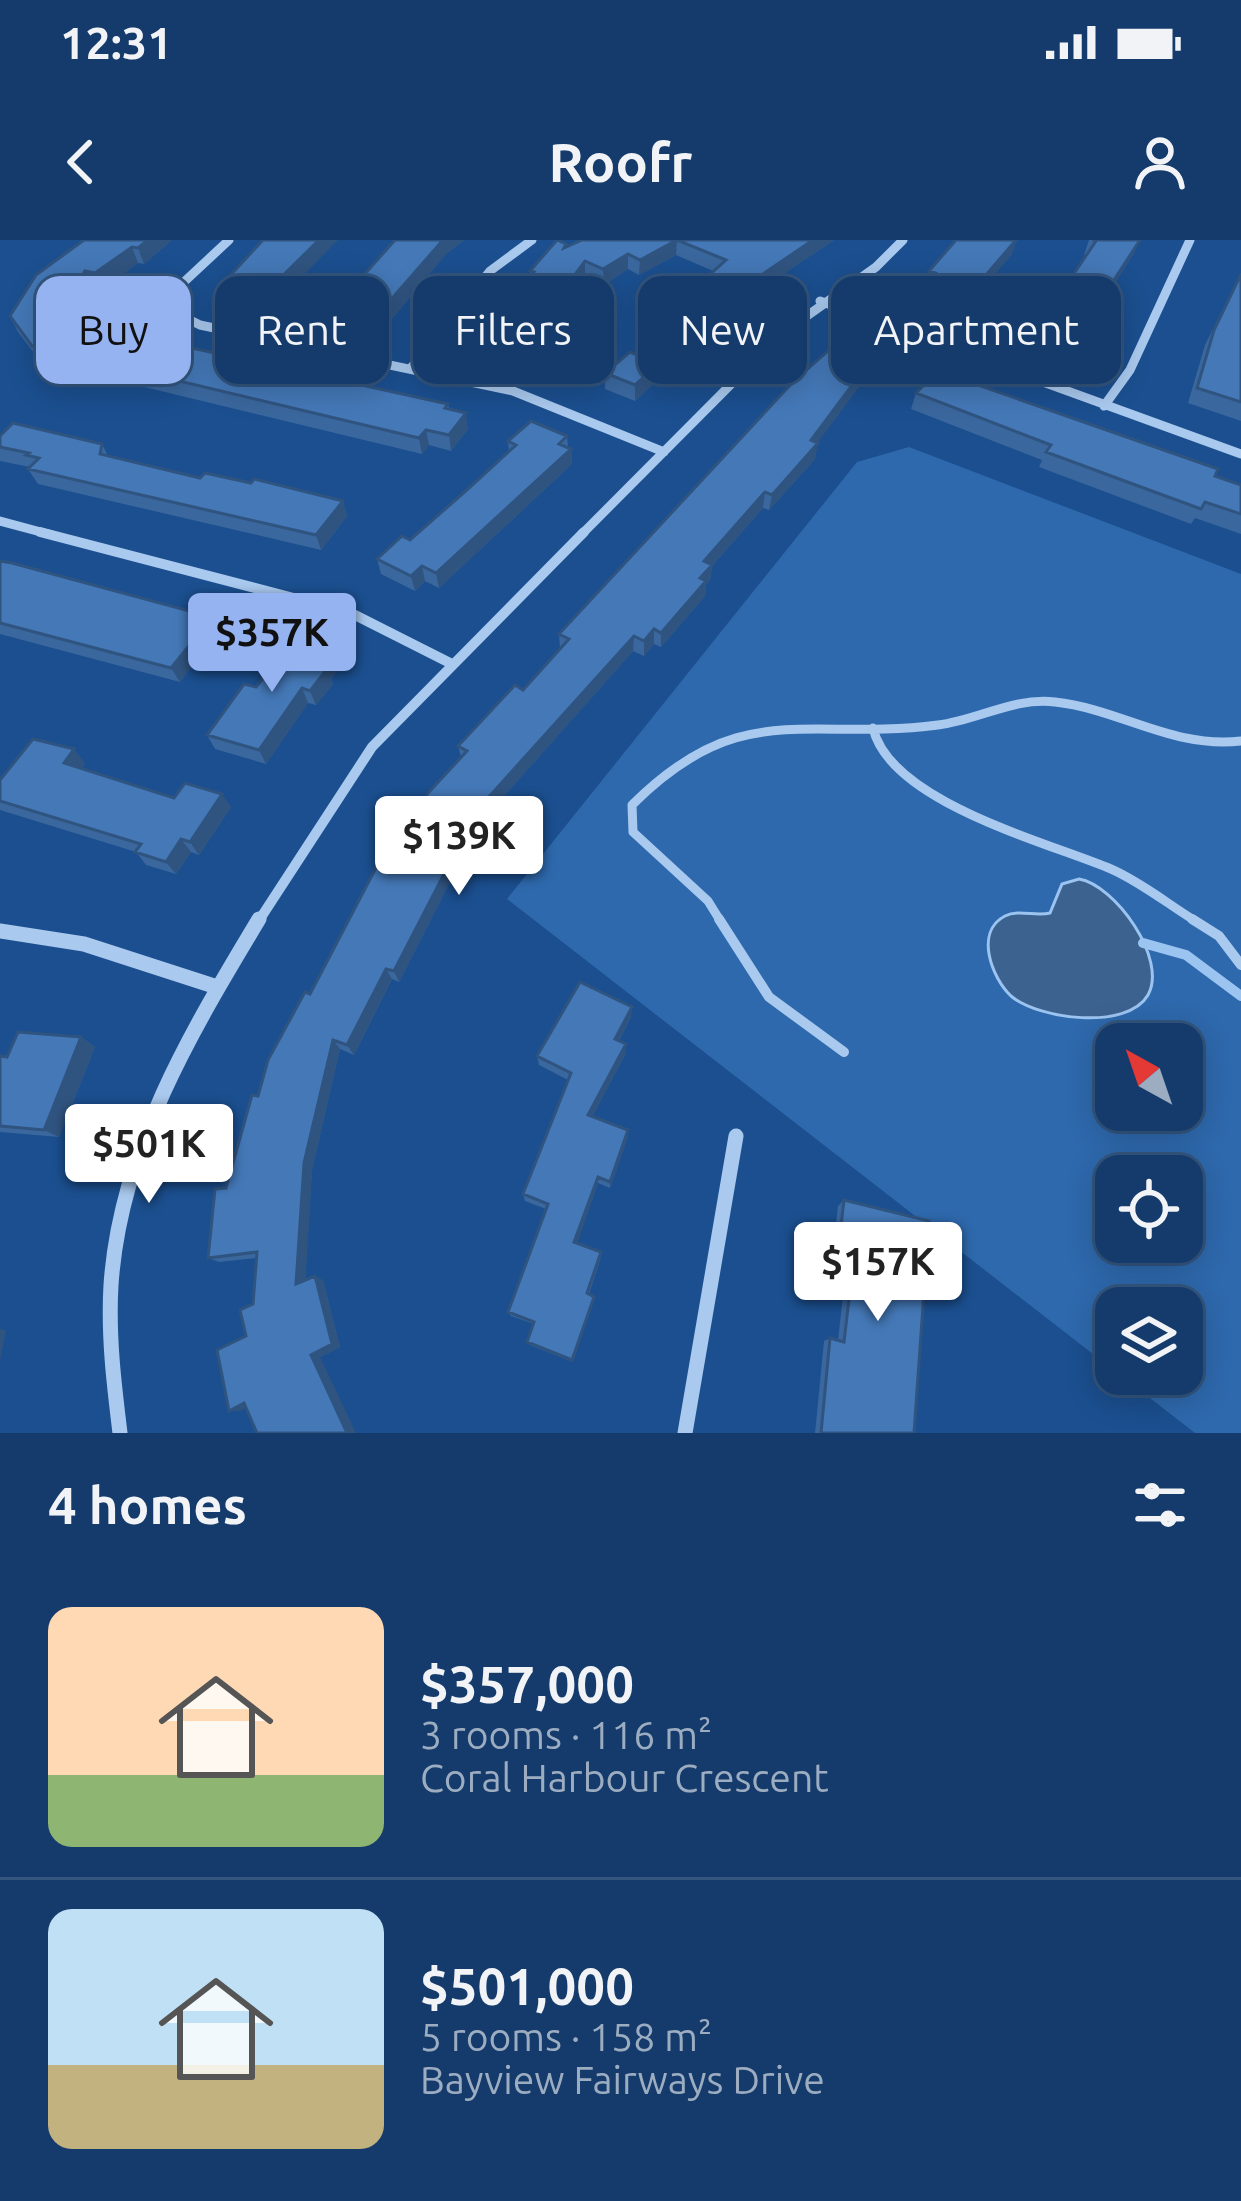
<!DOCTYPE html>
<meta charset="utf-8">
<style>
:root{--surface:#143b6b;--page:#214673;--text:#f1f3f6;--muted:#9dadc1;--line:#33557e;--accent:#95b2f1}
body{margin:0;font-family:Ubuntu,sans-serif;background:var(--page);color:var(--text);height:100vh;display:flex;flex-direction:column;font-size:45px;white-space:nowrap}
*{box-sizing:border-box;margin:0}
p{font-size:39px;color:var(--muted)}
.icon{flex:none;width:66px;height:66px;fill:none;stroke:currentColor;stroke-width:2;stroke-linecap:round;stroke-linejoin:round}
.map{position:relative;height:1193px;overflow:hidden}
.side{display:flex;flex-direction:column;background:var(--surface);flex:1}
.side>*{flex:none}
.top-card{position:absolute;left:36px;top:36px;width:1170px;height:108px;display:flex;gap:24px}
.needle{width:78px;rotate:320deg}
.fabs{position:absolute;left:1095px;top:783px;display:grid;gap:24px}
.fabs a{display:grid;place-items:center;width:108px;height:108px;border-radius:24px;background:var(--surface);box-shadow:0 6px 30px #0003,0 0 0 3px var(--line);font-size:60px}
.price{position:absolute;translate:-50% -102px;padding:0 27px;border-radius:12px;background:#fff;color:#222;font-size:39px;line-height:78px;filter:drop-shadow(0 3px 6px #0008)}
.price::after{content:'';position:absolute;left:50%;top:72px;width:36px;height:27px;margin-left:-18px;background:inherit;clip-path:polygon(0 0,100% 0,50% 100%)}
.price.selected{background:var(--accent);color:#111}
ul{padding:0;list-style:none}
li{display:flex;align-items:center;gap:36px;height:300px;padding:0 48px}
li+li{border-top:3px solid var(--line)}
li span{display:grid;place-items:center;flex:none;width:336px;height:240px;border-radius:24px;color:#555}
li>.icon{margin-inline-start:auto}
span .icon{width:144px;height:144px;fill:#fffc;stroke-width:1}
li b{font-size:51px}
h2{display:flex;justify-content:space-between;align-items:center;height:144px;padding:0 48px;font-size:51px}
.pill{padding:0 42px;border-radius:24px;background:var(--surface);box-shadow:0 6px 30px #0003,0 0 0 3px var(--line);font-size:42px;line-height:108px}
.pill.selected{background:var(--accent);color:#111}
.status{display:flex;justify-content:space-between;align-items:center;height:84px;padding:0 60px;background:var(--surface);direction:ltr}
.status svg{height:33px;fill:currentColor}
header{display:flex;justify-content:space-between;align-items:center;height:156px;padding:0 48px;background:var(--surface);font-size:54px;font-weight:700}
.map>svg:first-child{display:block}
.green{fill:#2e69ad;fill-rule:evenodd}
.water{fill:#3c6290;stroke:#9cc4f0;stroke-width:3}
.lines{fill:none;stroke-linecap:round;stroke-linejoin:round}
.stream{stroke:#9cc4f0;stroke-width:10}
.service-far1{stroke:#a9c9ee;stroke-width:9}
.service{stroke:#a9c9ee;stroke-width:10}
.minor-far2{stroke:#a9c9ee;stroke-width:9}
.minor-far1{stroke:#a9c9ee;stroke-width:10}
.minor{stroke:#a9c9ee;stroke-width:15}
.wall{fill:#3a679d}
.shaded-wall{fill:#305480}
.building{fill:#4478b7;stroke:#305480;stroke-width:3}
</style>
<div class="status"><b>12:31</b><svg viewBox="0 0 49 12"><path d="M0 12V9h3v3zM5 12V6h3v6zM10 12V3h3v9zM15 12V0h3v12zM26 1h20v11H26zM47 4h2v5h-2z"/></svg></div>
<header><svg class="icon" aria-label="back" viewBox="0 0 24 24"><path d="M15 5l-7 7 7 7"/></svg>Roofr<svg class="icon" aria-label="person" viewBox="0 0 24 24"><circle cx="12" cy="8" r="4"/><path d="M4 21q1-7 8-7t8 7"/></svg></header>
<div class="map">
<svg width="1241" height="1193" viewBox="0 0 1241 1193">
<rect width="100%" height="100%" fill="#1b4f8f"/>
<path class="green" d="M909,207L1241,334V1193H1195L1119,1134H1182V1068H1116V1132L507,659L857,222ZM1116,804H1182V870H1116ZM1116,936H1182V1002H1116Z"/>
<path class="water" d="M1079,639C1115,645 1168,719 1148,755C1127,791 1038,779 1011,756C992,738 974,692 1005,676C1019,669 1036,677 1050,673L1062,644Z"/>
<g class="lines">
<path class="stream" d="M1143,703L1186,715L1241,756"/>
<path class="service-far1" d="M873,488C890,562 1047,602 1111,629C1141,642 1169,665 1197,682
M721,682L708,661L633,592L632,565C741,456 806,502 938,485C978,480 1014,457 1055,462C1120,469 1173,509 1241,501"/>
<path class="service" d="M719,679L769,757L844,812
M1192,679L1219,696L1241,725"/>
<path class="minor-far2" d="M229,0L170,55L168,69L200,85L513,151L664,212
M820,61L1241,214
M410,129L490,31L532,0
M1104,166L1130,130L1190,0
M0,281L52,295
M581,295L780,95L876,27L903,0"/>
<path class="minor-far1" d="M40,292L351,373L452,424
M258,682L372,507L584,292"/>
<path class="minor" d="M0,691L84,704L217,747
M120,1193C114,1144 108,1095 111,1045C120,910 191,792 259,679
M685,1193L736,896"/>
</g>
<path class="wall" d="M84,0H172L144,24L138,23L103,49L92,46L73,78L86,94L138,109L448,164L449,169L468,189L451,211L429,205L422,214L41,122L18,92L10,76Z
M263,0L274,65L231,56L226,40Z
M395,0H464L446,14L385,87L342,79L338,64Z
M582,0H834L755,53L699,106L662,93V77L713,31L676,15L639,35L628,29L604,45L585,37L569,60L553,54L545,76L562,83V99L547,120L491,109L489,93L492,90L491,82L513,61L530,38V31L566,8Z
M1089,0H1140L1134,13L1067,119L1029,107L1035,91L1087,15H1084Z
M1012,14L956,79L912,62L916,46L927,38L929,31Z
M1241,33V181L1188,163L1205,105Z
M882,115L864,133L861,144L817,203L815,219L769,270L763,268L712,326L710,340L706,345L705,356L661,407L654,404L644,416L633,411L480,583L399,742L392,739L354,815L340,809L312,930L305,1040H323L340,1107L320,1117L240,1171L246,1096L253,1064L257,1018L219,1022L208,1018L226,948L258,856L310,754L412,581L461,517L458,506L523,450L560,409L559,394Z
M659,124L658,140L635,161L605,149V133Z
M916,153L1215,236L1241,245V294L1195,278L1191,284L1039,227L1042,220L911,169Z
M0,196L102,204L108,216L200,238L251,243L343,261L347,276L321,310L38,244L28,229L30,227L0,221Z
M567,196L568,207L571,209L572,224L439,348L425,341L415,351L381,334L377,319L410,300L509,212L508,201Z
M0,321L219,379L226,394L203,424L196,421L180,442L0,394Z
M337,410L342,425L331,439L333,444L316,465L308,463L266,524L215,509L207,495L256,447Z
M85,523L81,529L174,558L231,567L199,615L191,612L176,634L146,625L136,612L0,570V540Z
M631,777L619,801L626,813L592,877L628,897L610,948L598,943L577,1003L601,1012V1017L589,1054L594,1060L573,1122L530,1105L527,1102L534,1084L511,1076L508,1072L546,969L525,961L523,954L568,840L539,825L537,816Z
M81,797L95,807L59,897L0,892V816L7,817Z
M844,960L914,1193H815L824,1101L830,1098L838,1100L846,1029L831,1025L838,966Z"/>
<path class="shaded-wall" d="M148,0H172L144,24L138,8Z
M319,0H338L274,65L269,49Z
M443,0H464L446,14L385,87L381,71Z
M677,0L676,15L639,35L640,20Z
M813,0H834L755,53L699,106L700,90L757,38Z
M1017,0L1012,14L956,79L961,64Z
M1140,0L1134,13L1067,119L1073,103Z
M132,7L138,23L103,49L95,33Z
M628,14V29L604,45L603,29Z
M585,21V37L569,60L568,44Z
M85,31L92,46L71,82L64,66Z
M552,39L553,54L540,89L538,73Z
M562,83V99L547,120L546,105Z
M886,99L882,115L864,133L861,144L816,205L818,203L815,219L769,270L772,255L811,200L859,126Z
M659,124L658,140L635,161V145Z
M466,173L468,189L451,211L449,195Z
M426,190L429,205L422,214L419,198Z
M571,209L572,224L439,348L436,333Z
M765,252L763,268L712,326L710,340L706,345L705,356L661,407V393L704,321Z
M343,261L347,276L321,310L316,295Z
M422,326L425,341L415,351L411,336Z
M219,379L226,394L203,424L195,409Z
M654,389V404L644,416V401Z
M634,396L633,411L480,583L399,742L394,731L477,570Z
M188,407L196,421L180,442L171,428Z
M337,410L342,425L331,439L333,444L316,465L310,451L323,428Z
M302,448L308,463L266,524L259,510Z
M74,509L85,523L75,537L64,523Z
M222,554L231,567L199,615L190,602Z
M181,599L191,612L176,634L166,622Z
M386,729L392,739L354,815L347,805Z
M632,767L631,777L615,808V799Z
M81,797L95,807L59,897L44,890Z
M333,800L340,809L312,930L305,1048L296,1044L304,923Z
M626,804V813L589,883L588,875Z
M628,890V897L610,948V942Z
M598,937V943L576,1007L574,1002Z
M315,1036L323,1040L340,1107L320,1117L356,1193H347L311,1115Z
M594,1057V1060L573,1122L572,1120Z
M0,1089L6,1090L0,1121Z
M244,1163L255,1164L240,1171H229Z"/>
<path class="building" d="M84,0H148L138,8L132,7L95,33L85,31L64,66L86,94L138,109L151,110L160,102L192,108L448,164L445,168L466,173L449,195L426,190L419,198L32,106L10,76L36,35Z
M263,0H319L269,49L226,40Z
M395,0H443L381,71L338,64Z
M557,0L566,4L564,8L582,0H677L640,20L628,14L603,29L585,21L568,44L552,39L538,73L562,83L546,105L489,93L496,83L491,82L507,60L513,61L534,32L530,31Z
M677,0H813L757,38L700,90L662,77L726,20Z
M956,0H1016L961,64L916,46L935,33L929,31Z
M1093,0H1140L1073,103L1035,91L1096,1Z
M1241,34V162L1197,148L1214,90Z
M855,87L886,99L859,126L865,128L811,200L818,203L772,255L765,252L704,321L712,325L700,338L706,341L661,393L654,389L644,401L634,396L477,570L394,731L386,729L347,805L333,800L304,923L296,1044L315,1036L332,1104L311,1115L347,1193H257L244,1163L229,1171L217,1110L246,1096L240,1070L253,1064L257,1012L208,1018L215,949L226,948L252,855L258,856L268,820L305,752L310,754L402,578L412,581L428,553L467,511L458,506L515,445L523,450L569,399L559,394L793,142Z
M630,112L659,124L635,145L605,133Z
M938,131L1218,229L1215,236L1241,245V274L1205,262L1201,269L1141,247L1046,212L1051,205L916,153Z
M531,181L567,196L559,204L571,209L436,333L422,326L411,336L377,319L402,296L410,300L469,248L516,205L508,201Z
M13,183L102,204L100,214L200,238L205,233L251,243L254,239L343,261L316,295L28,229L39,218L26,215L29,213L0,207V196Z
M0,321L12,323L219,379L195,409L188,407L171,428L0,383Z
M297,397L337,410L323,428L327,429L310,451L302,448L259,510L207,495L244,444L256,447Z
M33,499L74,509L64,523L174,558L185,543L222,554L190,602L181,599L166,622L135,612L141,604L0,561V540Z
M580,742L632,767L615,799L626,804L588,875L628,890L610,942L598,937L574,1002L601,1012L587,1053L594,1057L572,1120L527,1102L534,1082L508,1072L548,964L523,954L571,833L537,816Z
M18,792L81,797L44,890L0,886V816L7,817Z
M844,960L929,981L914,1193H821L830,1098L844,1102L853,1025L837,1020Z"/>
</svg>
<div class="fabs">
<a><svg class="needle" viewBox="-14 -14 28 28"><path d="M0-13l5 13h-10z" fill="#e53935"/><path d="M0 13l5-13h-10z" fill="#9dadc1"/></svg></a>
<a><svg class="icon" aria-label="locate" viewBox="0 0 24 24"><circle cx="12" cy="12" r="6"/><path d="M12 2v4M12 18v4M2 12h4M18 12h4"/></svg></a>
<a><svg class="icon" aria-label="layers" viewBox="0 0 24 24"><path d="M12 4l9 5-9 5-9-5zM3 14l9 5 9-5"/></svg></a>
</div>
<b class="price selected" style="left:272px;top:455px">$357K</b>
<b class="price" style="left:459px;top:658px">$139K</b>
<b class="price" style="left:149px;top:966px">$501K</b>
<b class="price" style="left:878px;top:1084px">$157K</b>
<div class="top-card">
<a class="pill selected">Buy</a>
<a class="pill">Rent</a>
<a class="pill">Filters</a>
<a class="pill">New</a>
<a class="pill">Apartment</a>
</div>
</div>
<section class="side">
<h2>4 homes<svg class="icon" aria-label="filters" viewBox="0 0 24 24"><path d="M4 7h16M4 17h16"/><circle cx="9" cy="7" r="2"/><circle cx="15" cy="17" r="2"/></svg></h2>
<ul>
<li><span style="background:linear-gradient(#ffd9b3 70%,#8fb573 0)"><svg class="icon" aria-label="home" viewBox="0 0 24 24"><path d="M3 11l9-7 9 7M6 9v11h12V9"/></svg></span><div><b>$357,000</b><p>3 rooms · 116 m²</p><p>Coral Harbour Crescent</p></div></li>
<li><span style="background:linear-gradient(#bfe0f5 65%,#c2b280 0)"><svg class="icon" aria-label="home" viewBox="0 0 24 24"><path d="M3 11l9-7 9 7M6 9v11h12V9"/></svg></span><div><b>$501,000</b><p>5 rooms · 158 m²</p><p>Bayview Fairways Drive</p></div></li>
</ul>
</section>
